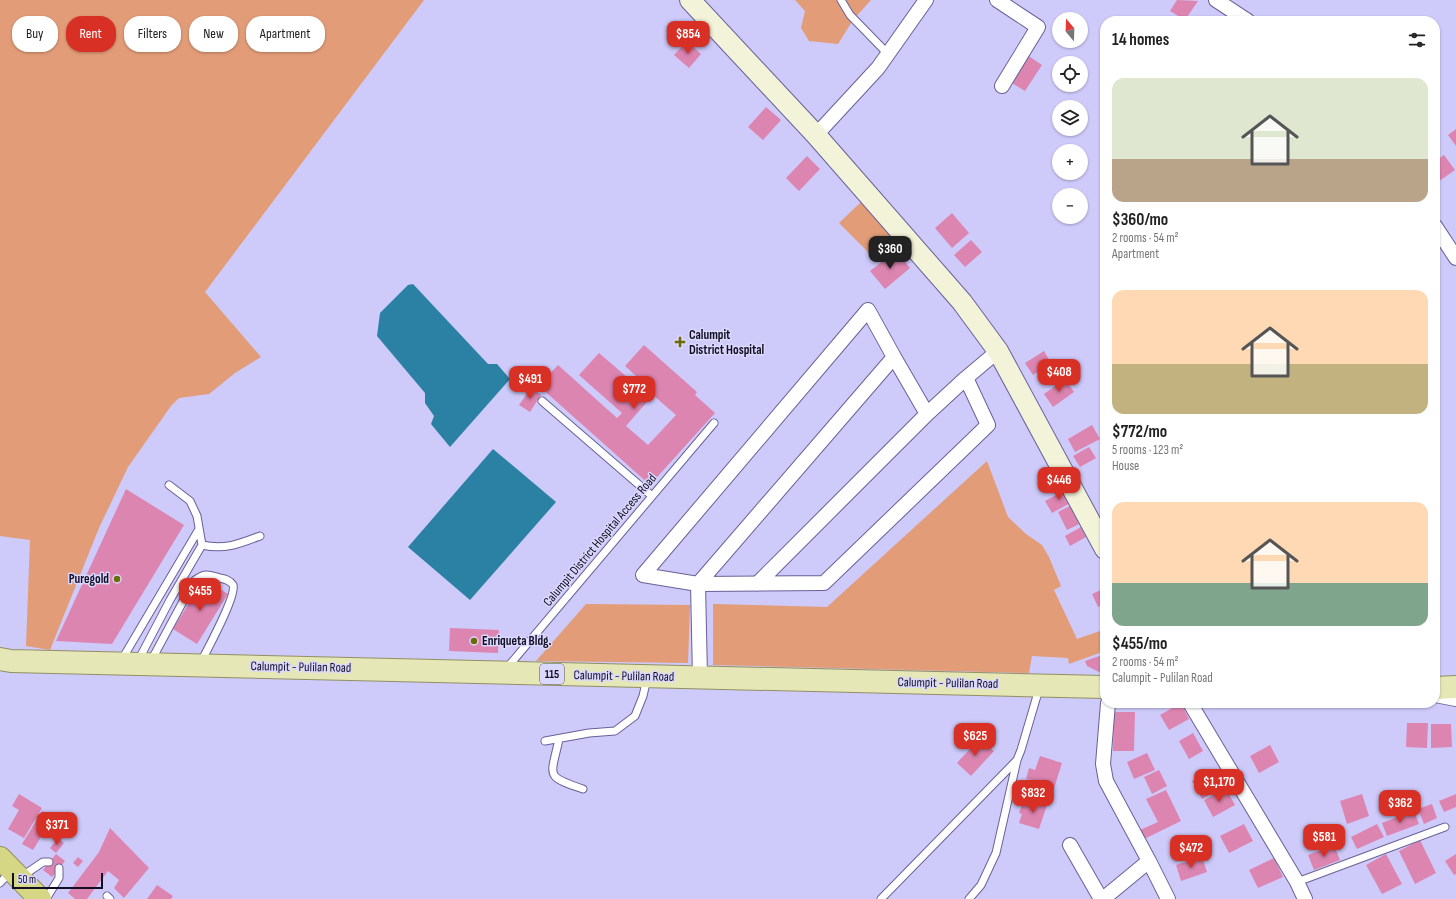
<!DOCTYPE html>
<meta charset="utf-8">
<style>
:root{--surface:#fff;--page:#f6f6f6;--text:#222;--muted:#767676;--accent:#d93025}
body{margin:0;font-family:"Sofia Sans Condensed",sans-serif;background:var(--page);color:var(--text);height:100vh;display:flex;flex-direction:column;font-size:15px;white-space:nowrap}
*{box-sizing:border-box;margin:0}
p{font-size:13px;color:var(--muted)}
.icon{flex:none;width:22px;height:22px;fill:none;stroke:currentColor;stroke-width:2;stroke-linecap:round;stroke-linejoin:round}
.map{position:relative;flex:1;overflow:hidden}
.panel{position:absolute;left:1100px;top:16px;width:340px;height:692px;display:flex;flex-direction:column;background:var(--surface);border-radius:16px;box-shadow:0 1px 3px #0004}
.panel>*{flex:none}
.hud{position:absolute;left:12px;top:16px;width:380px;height:36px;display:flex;gap:8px}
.needle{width:26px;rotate:341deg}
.fabs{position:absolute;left:1052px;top:12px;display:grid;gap:8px}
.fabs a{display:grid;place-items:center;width:36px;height:36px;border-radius:50%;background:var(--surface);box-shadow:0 1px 3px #0004;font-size:20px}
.scale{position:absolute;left:12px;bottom:10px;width:91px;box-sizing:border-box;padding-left:4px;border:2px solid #110d22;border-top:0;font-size:11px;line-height:14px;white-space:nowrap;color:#110d22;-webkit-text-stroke:3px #dbd8fd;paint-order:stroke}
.price{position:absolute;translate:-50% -34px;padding:0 9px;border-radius:8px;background:var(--accent);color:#fff;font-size:13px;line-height:26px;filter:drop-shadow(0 1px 2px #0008)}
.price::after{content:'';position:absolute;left:50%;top:24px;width:12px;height:9px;margin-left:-6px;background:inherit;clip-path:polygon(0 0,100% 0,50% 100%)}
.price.selected{background:#222;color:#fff}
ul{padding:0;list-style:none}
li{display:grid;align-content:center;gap:8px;height:212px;padding:0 12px}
li span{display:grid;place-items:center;height:124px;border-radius:12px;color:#555}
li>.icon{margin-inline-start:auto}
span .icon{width:72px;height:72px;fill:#fffc;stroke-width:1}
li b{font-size:17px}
h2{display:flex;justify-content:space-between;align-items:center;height:48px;padding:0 12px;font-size:17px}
.chip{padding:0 14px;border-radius:16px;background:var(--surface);box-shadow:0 1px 3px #0004;font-size:14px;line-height:36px}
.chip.selected{background:var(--accent);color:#fff}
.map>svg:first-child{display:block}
.green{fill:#e29c77}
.water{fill:#2b81a4}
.building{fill:#dd85b1;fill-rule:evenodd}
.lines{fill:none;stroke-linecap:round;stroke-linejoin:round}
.lane-casing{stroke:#686197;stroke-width:9}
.street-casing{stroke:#686197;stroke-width:16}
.secondary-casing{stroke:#686197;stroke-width:22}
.primary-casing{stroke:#919062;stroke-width:24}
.highway-casing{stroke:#919062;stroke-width:24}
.lane{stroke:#fff;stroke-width:7}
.street{stroke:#fff;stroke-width:14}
.secondary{stroke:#f3f3da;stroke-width:20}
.primary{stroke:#e6e7b6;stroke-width:22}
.highway{stroke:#d6d785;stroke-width:22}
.poi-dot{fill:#6b6b08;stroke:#dbd8fd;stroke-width:1.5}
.labels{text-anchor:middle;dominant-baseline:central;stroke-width:3;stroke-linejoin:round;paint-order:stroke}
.shield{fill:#dbd8fd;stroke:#4e4a64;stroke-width:1}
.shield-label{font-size:12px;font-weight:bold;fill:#110d22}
.poi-label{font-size:13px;font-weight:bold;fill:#110d22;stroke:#dbd8fd;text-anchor:start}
.street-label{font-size:13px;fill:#110d22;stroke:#dbd8fd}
</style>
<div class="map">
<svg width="1456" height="899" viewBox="0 0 1456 899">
<rect width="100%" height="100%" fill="#cecafa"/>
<path class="green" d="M0,0H424L205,292L261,357L235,373L209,394L179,398L171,406L128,467L99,528L50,650L26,646L30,540L0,536Z
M795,0H871L853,20L838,44L809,41L801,28L805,11Z
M861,202L897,240L876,260L839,223Z
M987,461L1008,517L1026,534L1042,545L1049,557L1061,586L1054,590L1077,639L1100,631L1105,643V651L1069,664L1068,658L1032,656L1029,673L713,665V604L827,607Z
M586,604L690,605L688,663L536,661Z"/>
<path class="water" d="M413,284L488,364H497L510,379L450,447L431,424L434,416L425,403V393L377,336L380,313L408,285Z
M493,449L556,502L470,600L408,547Z"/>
<path class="building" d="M1177,0L1198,1L1185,20L1170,11Z
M687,41L701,54L689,68L674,55Z
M1027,55L1042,65L1025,91L1010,82Z
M766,107L781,120L763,140L748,127Z
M1456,129V146L1448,135Z
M1444,155L1455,170L1435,184V161Z
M807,156L820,169L799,191L786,178Z
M952,213L969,233L952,248L935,228Z
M971,240L982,252L965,267L954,255Z
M896,251L910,268L885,289L870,271Z
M644,345L697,392L695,395L715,413L650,485L539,386L558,365L617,418L622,413L579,375L599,353L642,390L646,385L625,366ZM653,395L676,415L648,445L626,426Z
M1044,351L1051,363L1033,375L1025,363Z
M1065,379L1074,392L1053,407L1044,394Z
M531,388L541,395L530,412L519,405Z
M1092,425L1100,439L1075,452L1068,439Z
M1089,447L1096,458L1080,467L1073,456Z
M126,489L184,525L112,644L56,641Z
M1066,490L1072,502L1052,513L1045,501Z
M1070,506L1079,524L1067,530L1058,512Z
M1081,527L1086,537L1070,546L1065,536Z
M204,579L228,594L197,644L173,629Z
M1105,588V604L1098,607L1092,594Z
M450,628L499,630L498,653L449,651Z
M1105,654V674H1103L1087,666L1085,661Z
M1181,703L1189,719L1169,730L1160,715Z
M1114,712H1135L1134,751H1113Z
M1407,723H1428L1427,748L1406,747Z
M1431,724H1451L1452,747L1431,748Z
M1193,733L1203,751L1189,759L1179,741Z
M979,739L994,751L971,776L957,763Z
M1270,745L1279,762L1259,773L1250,756Z
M1147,753L1155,770L1134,779L1127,762Z
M1040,756L1062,763L1050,801L1028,794L1032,780L1026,779L1029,768L1035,770Z
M1214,769L1224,787L1202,799L1192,781Z
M1159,770L1167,786L1152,794L1144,777Z
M1226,789L1235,805L1213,817L1204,800Z
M1166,790L1181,821L1144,839L1140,830L1158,822L1146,799Z
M19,794L42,808L24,838L8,829L19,810L12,806Z
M1362,794L1369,816L1347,824L1340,801Z
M1456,794V807L1444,812L1439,801Z
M1027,799L1047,805L1039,829L1019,823L1022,814L1019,813L1022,805L1025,806Z
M1432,804L1437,818L1424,824L1418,809Z
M42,811L53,817L33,850L22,844Z
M1414,811L1419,824L1387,836L1382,823Z
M1244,824L1253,841L1229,853L1220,836Z
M1377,824L1384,837L1357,849L1351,837Z
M110,828L149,868L124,898L114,888L119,880L108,871L87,899H75L68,893L99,852Z
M58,838L64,843L56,853L50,848Z
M1420,840L1436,873L1415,884L1399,851Z
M1334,845L1340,860L1314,870L1308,855Z
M56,854L65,861L52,877L43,870Z
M1386,854L1402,884L1382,894L1366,865Z
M1456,854V874L1454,875L1445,861Z
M78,857L83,861L78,867L73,863Z
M1202,857L1207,872L1181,881L1176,865Z
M1274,858L1283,877L1258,888L1249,870Z
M157,885L173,896L171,899H147Z"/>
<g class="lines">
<g class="lane-casing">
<path id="lane" d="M841,0L850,15L888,54
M542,401L652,496
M202,545C225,550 239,544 260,536
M121,661L199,529
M138,661L170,600L202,545L197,516L190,501L169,485
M151,661L194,581C204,573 207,574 220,578C225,579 230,580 233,585C237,595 207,650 201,662
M506,669L714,423
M559,739C551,777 544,776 583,789
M545,741L589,733L615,731L635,716L643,696L647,678
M21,877L43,862H49
M1297,882L1445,827
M0,883L10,872
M107,896L110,899
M46,899L59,878V868
M881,899L1017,760
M969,899L981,885L996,853L1017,760L1021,750L1039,689"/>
</g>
<g class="street-casing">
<path id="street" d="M997,0L1038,27L1002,86
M1216,0L1248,21
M816,135L878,68L926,0
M1435,226L1456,258
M894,357L868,310L643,575L698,584L824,583L988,425L966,378
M757,584L927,414L966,378L998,351
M700,678L698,584L894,357L927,414
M1435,695L1456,699
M1108,703L1103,764L1106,781L1149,861L1168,899
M1190,703L1297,882L1305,899
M1070,845L1101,899
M1103,899L1149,861"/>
</g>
<g class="secondary-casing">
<path id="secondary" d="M690,0L816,135L962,302L998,351L1105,549"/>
</g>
<g class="primary-casing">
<path id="primary" d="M0,659L11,661L1105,687
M1435,688L1456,687"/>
</g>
<g class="highway-casing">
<path id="highway" d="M0,858L40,899"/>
</g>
<use href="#lane" class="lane"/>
<use href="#street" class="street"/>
<use href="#secondary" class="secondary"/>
<use href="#primary" class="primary"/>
<use href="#highway" class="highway"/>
</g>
<g class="poi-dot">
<path d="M678 336h4v4h4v4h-4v4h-4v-4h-4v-4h4z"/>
<circle cx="117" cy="579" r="4"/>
<circle cx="474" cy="641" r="4"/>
</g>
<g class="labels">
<rect class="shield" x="540" y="664" width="24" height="20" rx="3"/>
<g class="shield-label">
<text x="552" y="674">115</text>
</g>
<g class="poi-label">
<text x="689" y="335">Calumpit<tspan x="689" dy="15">District Hospital</tspan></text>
<text x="109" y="579" text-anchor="end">Puregold</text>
<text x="482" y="641">Enriqueta Bldg.</text>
</g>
<g class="street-label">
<text transform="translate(600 540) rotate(-50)">Calumpit District Hospital Access Road</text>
<text transform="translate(301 667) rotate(1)">Calumpit - Pulilan Road</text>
<text transform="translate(624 676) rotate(1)">Calumpit - Pulilan Road</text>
<text transform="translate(948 683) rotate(1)">Calumpit - Pulilan Road</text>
</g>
</g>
</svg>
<div class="fabs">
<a><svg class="needle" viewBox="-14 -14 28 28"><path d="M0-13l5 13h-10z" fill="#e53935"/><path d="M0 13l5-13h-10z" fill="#767676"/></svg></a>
<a><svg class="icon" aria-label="locate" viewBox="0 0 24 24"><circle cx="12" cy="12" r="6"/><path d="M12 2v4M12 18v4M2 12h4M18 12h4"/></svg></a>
<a><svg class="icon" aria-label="layers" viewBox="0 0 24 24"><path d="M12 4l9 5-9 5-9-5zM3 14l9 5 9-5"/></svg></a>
<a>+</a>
<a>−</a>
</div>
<div class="scale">50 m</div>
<b class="price" style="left:688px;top:55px">$854</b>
<b class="price selected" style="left:890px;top:270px">$360</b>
<b class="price" style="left:1059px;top:393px">$408</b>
<b class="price" style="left:530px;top:400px">$491</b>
<b class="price" style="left:634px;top:410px">$772</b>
<b class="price" style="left:1059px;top:501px">$446</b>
<b class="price" style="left:200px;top:612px">$455</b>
<b class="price" style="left:975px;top:757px">$625</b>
<b class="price" style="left:1219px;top:803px">$1,170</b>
<b class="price" style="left:1033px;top:814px">$832</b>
<b class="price" style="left:1400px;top:824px">$362</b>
<b class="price" style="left:57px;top:846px">$371</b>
<b class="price" style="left:1324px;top:858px">$581</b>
<b class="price" style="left:1191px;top:869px">$472</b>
<div class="hud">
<a class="chip">Buy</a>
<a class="chip selected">Rent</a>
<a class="chip">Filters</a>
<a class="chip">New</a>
<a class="chip">Apartment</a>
</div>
<section class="panel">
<h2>14 homes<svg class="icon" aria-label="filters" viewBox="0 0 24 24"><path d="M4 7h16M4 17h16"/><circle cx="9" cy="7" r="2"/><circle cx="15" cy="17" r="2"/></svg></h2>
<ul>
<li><span style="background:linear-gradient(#dfe7d0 65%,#b9a48a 0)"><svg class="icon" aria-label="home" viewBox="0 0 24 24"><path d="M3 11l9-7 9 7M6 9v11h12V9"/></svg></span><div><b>$360/mo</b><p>2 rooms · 54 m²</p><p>Apartment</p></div></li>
<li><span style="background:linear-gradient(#ffd9b3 60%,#c2b280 0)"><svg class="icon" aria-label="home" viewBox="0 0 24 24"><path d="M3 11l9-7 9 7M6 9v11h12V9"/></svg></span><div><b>$772/mo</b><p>5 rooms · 123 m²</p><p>House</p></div></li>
<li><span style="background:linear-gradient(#ffd9b3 65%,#7fa58c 0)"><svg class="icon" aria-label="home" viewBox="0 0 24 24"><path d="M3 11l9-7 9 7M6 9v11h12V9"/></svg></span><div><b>$455/mo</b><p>2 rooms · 54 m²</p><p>Calumpit - Pulilan Road</p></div></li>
</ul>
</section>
</div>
